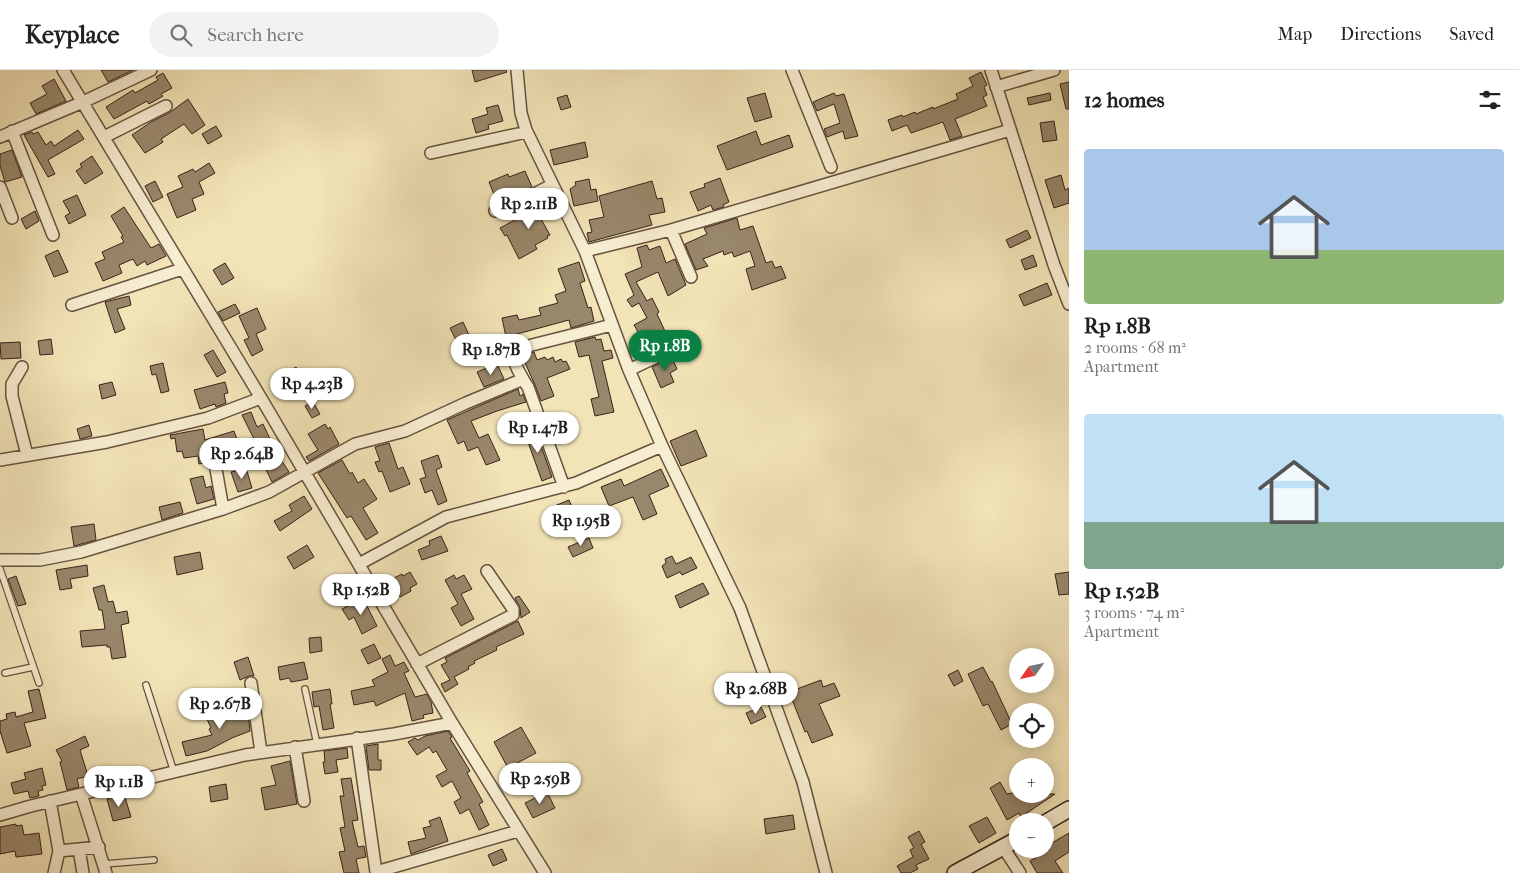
<!DOCTYPE html>
<meta charset="utf-8">
<style>
:root{--surface:#fff;--page:#f2f2f2;--text:#222;--muted:#767676;--line:#e0e0e0;--accent:#0b8043}
body{margin:0;font-family:"IM FELL French Canon",serif;background:var(--page);color:var(--text);height:100vh;display:flex;flex-direction:column;font-size:19px;white-space:nowrap}
*{box-sizing:border-box;margin:0}
p{font-size:16px;color:var(--muted)}
.icon{flex:none;width:28px;height:28px;fill:none;stroke:currentColor;stroke-width:2;stroke-linecap:round;stroke-linejoin:round}
.map{position:relative;flex:1;overflow:hidden}
.drawer{display:flex;flex-direction:column;background:var(--surface);width:450px}
.drawer>*{flex:none}
.needle{width:32px;rotate:236deg}
.tools{position:absolute;left:1009px;top:578px;display:grid;gap:10px}
.tools a{display:grid;place-items:center;width:45px;height:45px;border-radius:50%;background:var(--surface);box-shadow:0 2px 12px #0003;font-size:25px}
.price{position:absolute;translate:-50% -42px;padding:0 11px;border-radius:18px;background:#fff;color:#222;font-size:16px;line-height:32px;filter:drop-shadow(0 1px 2px #0008)}
.price::after{content:'';position:absolute;left:50%;top:30px;width:15px;height:11px;margin-left:-8px;background:inherit;clip-path:polygon(0 0,100% 0,50% 100%)}
.price.active{background:var(--accent);color:#fff}
ul{padding:0;list-style:none}
li{display:grid;align-content:center;gap:10px;height:265px;padding:0 15px}
li span{display:grid;place-items:center;height:155px;border-radius:5px;color:#555}
li>.icon{margin-inline-start:auto}
span .icon{width:90px;height:90px;fill:#fffc;stroke-width:1}
li b{font-size:21px}
h2{display:flex;justify-content:space-between;align-items:center;height:60px;padding:0 15px;font-size:21px}
header{display:flex;align-items:center;gap:30px;box-sizing:border-box;height:70px;padding:0 25px;background:var(--surface);border-bottom:1px solid var(--line)}
header strong{font-size:24px}
nav{display:flex;gap:28px;margin-inline-start:auto;font-size:18px}
.search{width:350px;height:45px;background:var(--page);display:flex;align-items:center;gap:12px;box-sizing:border-box;padding:0 18px;border-radius:28px;color:var(--muted);font-size:19px}
main{display:flex;flex:1;min-height:0}
.map>svg:first-child{display:block}
.building{fill:#99876b;stroke:#382219}
.lines{fill:none;stroke-linecap:round;stroke-linejoin:round}
.service-casing{stroke:#665240;stroke-width:8}
.minor-casing{stroke:#665240;stroke-width:14}
.secondary-casing{stroke:#382219;stroke-width:18}
.service{stroke:#f7edd0;stroke-width:5.5}
.minor{stroke:#f7edd0;stroke-width:11}
.secondary{stroke:#f7edd0;stroke-width:15}
</style>
<header>
<strong>Keyplace</strong>
<div class="search"><svg class="icon" aria-label="search" viewBox="0 0 24 24"><circle cx="10" cy="10" r="6"/><path d="M15 15l6 6"/></svg>Search here</div>
<nav><a>Map</a><a>Directions</a><a>Saved</a></nav>
</header>
<main>
<div class="map">
<svg width="1069" height="803" viewBox="0 0 1069 803">
<rect width="100%" height="100%" fill="#f2e4b7"/>
<filter id="stains"><feTurbulence type="fractalNoise" baseFrequency=".004" numOctaves="4"/><feColorMatrix values="0 0 0 0 .2 0 0 0 0 .09 0 0 0 0 .02 0 0 0 .5 -.17"/></filter>
<radialGradient id="worn" r=".72"><stop offset=".6" stop-color="#630" stop-opacity="0"/><stop offset="1" stop-color="#630" stop-opacity=".3"/></radialGradient>
<path class="building" d="M101,0H133L108,12Z
M472,0H506L507,2L475,12Z
M981,2L987,15L984,17L987,25L983,27L987,36L955,49L962,66L950,70L943,52L911,63L907,55L892,61L888,50L902,45L903,47L915,42L916,44L933,37V39L958,29L956,24L973,16L969,8Z
M163,3L172,18L161,24L163,26L149,34L147,31L114,49L106,37L133,20L135,23L158,10L156,7Z
M54,9L66,31L36,44L30,33L47,24L42,16Z
M1069,12V39H1066L1060,14Z
M765,23L772,47L755,52L747,28Z
M834,23L836,26L844,24L858,66L845,69L843,61L827,67L824,59L840,53L834,34L817,41L813,32Z
M1050,23L1051,30L1029,35L1027,28Z
M567,25L571,37L561,40L557,28Z
M188,29L205,55L192,64L184,54L161,69L163,72L145,83L132,65L151,52L169,43Z
M498,35L503,51L488,55L489,59L476,63L472,49L488,44L486,38Z
M1054,51L1057,70L1043,72L1040,53Z
M216,56L222,66L208,74L202,64Z
M78,60L84,69L48,90L55,104L48,107L24,65L32,62L33,64L38,62L46,75L51,71L54,76Z
M756,61L761,75L789,65L793,77L727,100L717,76Z
M585,72L588,87L554,95L550,80Z
M12,80L22,107L5,112L0,96V84Z
M92,86L103,103L85,114L76,101L82,97L80,94Z
M209,93L215,103L199,112L204,124L192,129L196,140L177,148L167,124L183,117L178,106L193,99L195,102Z
M525,101L532,117L512,127L497,132L489,112L508,104L509,107Z
M1061,105L1065,120L1069,118V133L1054,138L1045,110Z
M720,108L729,132L723,135L724,137L713,140L711,135L698,141L690,122L705,117L704,114Z
M589,109L591,120L596,119L598,131L574,136L570,119L576,115L575,112Z
M155,111L163,127L153,132L145,116Z
M652,111L657,129L662,128L665,142L649,145L652,155L589,172L587,163L592,162L589,150L604,147L599,126Z
M77,125L86,145L69,154L65,146L70,143L63,131Z
M552,130L557,140L541,149L550,165L547,166L548,168L535,175L537,179L519,189L507,165L505,166L500,158Z
M124,137L151,178L159,174L166,186L147,195L145,191L137,196L133,189L119,195L122,203L103,211L95,193L105,189L102,182L124,172L121,167L123,166L111,146Z
M35,141L39,151L26,159L21,149Z
M737,148L740,160L753,156L766,193L772,191L775,198L781,196L786,208L752,220L746,199L755,196L750,181L734,187L732,182L724,185L723,181L703,189L708,196L696,200L685,174L707,164L704,158Z
M1027,160L1031,168L1010,178L1006,170Z
M647,175L649,180L660,176L666,193L675,189L686,215L668,226L658,202L636,212L647,231L652,228L659,242L657,244L670,272L642,285L638,277L645,274L634,255L647,248L639,233L632,237L627,230L634,225L625,204L642,197L637,178Z
M58,180L68,202L54,207L45,186Z
M1033,185L1037,196L1025,200L1021,190Z
M579,192L585,211L580,213L588,238L591,237L594,251L571,258L569,250L506,267L502,248L517,245L519,250L541,245L539,238L558,233L555,225L566,221L558,199Z
M225,193L234,208L222,215L213,200Z
M1047,213L1052,225L1024,236L1019,225Z
M129,226L131,235L117,239L125,259L115,263L105,232Z
M235,234L240,243L223,251L218,242Z
M257,238L266,259L256,264L263,280L252,286L244,270L249,268L239,246Z
M463,252L470,267L457,272L450,258Z
M595,267L596,270L601,269L604,281L611,280L613,288L602,291L614,342L595,346L591,329L599,327L589,285L579,287L575,272Z
M51,269L53,284L40,285L38,271Z
M20,272L21,288L1,289L0,273Z
M213,280L226,302L217,307L204,285Z
M534,282L537,290L545,287L547,290L553,287L555,292L561,289L563,292L566,291L570,299L547,308L554,326L541,331L535,315L522,286Z
M672,288L677,299L670,303L674,312L661,318L652,297Z
M163,293L169,321L161,323L156,304L152,305L150,296Z
M497,294L504,309L484,317L477,302Z
M296,297L302,307L282,319L276,309Z
M112,312L116,325L102,329L99,315Z
M225,312L228,323L224,324L226,333L216,337L215,334L200,339L194,320Z
M518,319L520,326L523,324L526,332L497,341L471,351L479,368L488,364L500,390L486,395L478,377L468,381L464,371L458,374L447,350Z
M313,332L320,344L312,348L305,336Z
M251,342L257,357L263,354L270,369L263,372L264,376L259,379L242,345Z
M325,354L328,359L330,357L339,374L309,391L306,387L318,380L308,364Z
M89,355L92,366L80,369L77,359Z
M534,356L552,407L542,411L524,361Z
M203,359L205,370L234,361L240,378L213,387L214,391L199,394L198,386L184,388L182,381L177,382L175,368L171,369L170,365Z
M696,360L707,386L681,396L670,371Z
M389,373L398,399L403,397L410,414L390,422L382,401L379,402L375,392L380,391L375,377Z
M273,384L278,393L282,391L289,402L272,412L262,391Z
M438,385L442,397L436,400L447,431L438,435L432,420L425,423L420,409L426,407L421,391Z
M342,390L350,404L352,402L358,413L364,409L377,429L363,438L378,463L366,470L351,446L347,448L318,403Z
M246,398L252,418L238,422L231,402Z
M661,399L669,416L649,425L657,444L643,450L633,427L609,436L601,417L621,409L624,416Z
M203,406L206,418L211,416L214,429L197,434L190,409Z
M304,426L312,439L280,461L274,451L292,441L289,435Z
M569,430L579,453L568,458L562,443L556,446L552,437Z
M180,432L183,443L162,450L159,437Z
M94,454L96,470L74,476L71,457Z
M441,466L448,481L422,490L418,480L430,475L429,471Z
M589,468L593,478L573,487L568,477Z
M307,475L314,487L294,499L287,487Z
M200,482L203,499L177,505L174,487Z
M672,486L676,494L691,487L697,498L682,505L680,502L667,508L662,496L666,493L665,489Z
M87,495L88,506L70,509L72,518L60,520L56,500Z
M410,502L417,514L410,518L411,521L400,527L390,510L402,504L403,506Z
M1069,502V524L1059,525L1055,504Z
M454,505L456,509L464,505L472,519L461,524L474,549L461,556L451,538L458,534L445,510Z
M16,506L26,534L18,536L8,509Z
M703,513L709,524L680,538L675,526Z
M104,515L108,532L113,531L116,543L127,541L129,553L121,555L126,587L112,589L110,577H107V575L82,577L80,561L105,559L102,540H99L93,518Z
M519,526L530,542L521,548L520,538L515,528Z
M363,528L377,556L362,564L354,547L349,550L342,539Z
M518,551L524,564L496,577L497,580L474,591L475,593L468,597L469,599L454,607L458,614L445,622L441,614L450,610L441,595L447,592L445,588Z
M321,567L322,581L310,583L309,568Z
M374,574L381,588L368,594L361,580Z
M390,585L395,596L404,592L409,601L404,603L415,627L427,624L431,632L433,643L423,645L424,648L412,651L405,623L376,636L374,631L354,635L351,621L375,616L372,610L388,602L382,589Z
M248,587L254,606H249L240,610L234,592Z
M304,592L308,609L291,612L289,608L280,610L278,597Z
M983,597L991,612L992,611L1012,654L1001,660L988,634L983,636L968,604Z
M958,600L963,611L954,616L948,605Z
M821,610L823,617L834,613L840,626L819,634L833,665L812,673L807,661L805,662L789,622Z
M39,619L46,648L24,653L31,676L7,683L0,661V651L7,649L6,644L15,642L16,647L33,642L28,621Z
M330,619L332,634H330L334,658L323,660L319,636L314,637L312,622Z
M243,635L249,651L250,661L232,668L207,681L186,686L182,672L212,665L209,659L211,658L206,647L218,641L219,643Z
M761,637L766,647L751,654L746,643Z
M521,657L536,683L508,698L494,672Z
M448,661L452,667L450,668L470,701L467,703L483,732L479,734L489,755L479,760L469,739L460,744L454,732L461,728L452,711L442,717L436,706L447,700L436,681L433,683L429,677L417,685L408,672L415,668L418,670L425,666Z
M85,666L89,676L80,680L88,706L77,709L79,717L67,720L60,692L62,691L56,680Z
M378,674V690H381V700H369L366,676Z
M347,678L348,688L336,690L338,702L325,704L323,692H325L324,681Z
M290,691L297,734L265,740L261,718L276,715L271,696Z
M42,698L46,715L42,716L43,720L38,721L39,726L30,728L28,721L14,724L11,713L26,709L24,703Z
M351,708L358,750L352,751L358,777L364,776L366,787L356,789L359,803H344L339,782L345,781L340,758L345,757L340,726H344L341,709Z
M1000,712L1007,724L1017,722L1018,724H1055L1021,747L1019,743L1007,750L990,718Z
M226,714L228,729L211,732L209,717Z
M547,722L555,738L533,748L525,733Z
M124,724L131,747L113,751L107,729Z
M793,745L795,759L766,764L764,749Z
M440,747L448,771L411,784L408,772L426,768L423,758L431,756L429,751Z
M987,747L996,763L979,773L969,756Z
M16,754V756L22,755L24,765L39,763L42,784L16,787L15,781L0,784V757Z
M919,761L925,772L921,774L929,789L916,795L918,799L910,803H901L897,796L913,787L910,780L914,778L908,767Z
M1069,763V782L1055,791L1063,803H1037L1030,791L1039,786L1036,782L1040,779H1045V777Z
M502,779L507,790L493,796L488,785Z"/>
<g class="lines">
<g class="service-casing">
<path id="service" d="M0,499L39,613
M5,603L33,597
M146,615L174,702
M305,619L317,674
M104,794L154,790"/>
</g>
<g class="minor-casing">
<path id="minor" d="M63,0L261,328L452,653L545,803
M517,0L521,43L526,60L585,181L629,300L662,376L740,538L803,712L826,803
M792,0L831,97
M991,0L1054,195L1069,234
M996,17L1054,0
M12,61L53,165
M0,67L83,32L151,0
M104,67L166,36
M431,83L527,62
M0,117L12,148
M495,141L515,134L552,115
M671,160L691,207
M585,181L671,160L1010,60
M72,235L182,199
M22,297L12,314V326L27,385
M629,300L677,277
M524,311C519,301 510,290 516,279L612,255
M0,390L107,372L208,348L261,328
M216,399L223,439
M0,490H40L81,482L223,439L269,422L355,374L405,361L466,333L521,310L524,311L528,317L564,417
M359,494L446,447L576,413L662,376
M417,594L513,545V539L487,501
M251,613L261,682
M357,668L376,802L518,761
M295,677L304,731
M81,724L106,803
M50,731L59,781L54,803
M0,745L31,736L245,685L394,664L452,653
M1003,777L1020,803
M79,779L83,803
M59,781L99,777"/>
</g>
<g class="secondary-casing">
<path id="secondary" d="M1045,753L1069,739
M955,803L1018,769"/>
</g>
<use href="#service" class="service"/>
<use href="#minor" class="minor"/>
<use href="#secondary" class="secondary"/>
</g>
<rect width="100%" height="100%" filter="url(#stains)"/>
<rect width="100%" height="100%" fill="url(#worn)"/>
</svg>
<div class="tools">
<a><svg class="needle" viewBox="-14 -14 28 28"><path d="M0-13l5 13h-10z" fill="#e53935"/><path d="M0 13l5-13h-10z" fill="#767676"/></svg></a>
<a><svg class="icon" aria-label="locate" viewBox="0 0 24 24"><circle cx="12" cy="12" r="6"/><path d="M12 2v4M12 18v4M2 12h4M18 12h4"/></svg></a>
<a>+</a>
<a>−</a>
</div>
<b class="price" style="left:529px;top:160px">Rp 2.11B</b>
<b class="price active" style="left:665px;top:302px">Rp 1.8B</b>
<b class="price" style="left:491px;top:306px">Rp 1.87B</b>
<b class="price" style="left:312px;top:340px">Rp 4.23B</b>
<b class="price" style="left:538px;top:384px">Rp 1.47B</b>
<b class="price" style="left:242px;top:410px">Rp 2.64B</b>
<b class="price" style="left:581px;top:477px">Rp 1.95B</b>
<b class="price" style="left:361px;top:546px">Rp 1.52B</b>
<b class="price" style="left:756px;top:645px">Rp 2.68B</b>
<b class="price" style="left:220px;top:660px">Rp 2.67B</b>
<b class="price" style="left:540px;top:735px">Rp 2.59B</b>
<b class="price" style="left:119px;top:738px">Rp 1.1B</b>
</div>
<section class="drawer">
<h2>12 homes<svg class="icon" aria-label="filters" viewBox="0 0 24 24"><path d="M4 7h16M4 17h16"/><circle cx="9" cy="7" r="2"/><circle cx="15" cy="17" r="2"/></svg></h2>
<ul>
<li><span style="background:linear-gradient(#a9c7e8 65%,#8fb573 0)"><svg class="icon" aria-label="home" viewBox="0 0 24 24"><path d="M3 11l9-7 9 7M6 9v11h12V9"/></svg></span><div><b>Rp 1.8B</b><p>2 rooms · 68 m²</p><p>Apartment</p></div></li>
<li><span style="background:linear-gradient(#bfe0f5 70%,#7fa58c 0)"><svg class="icon" aria-label="home" viewBox="0 0 24 24"><path d="M3 11l9-7 9 7M6 9v11h12V9"/></svg></span><div><b>Rp 1.52B</b><p>3 rooms · 74 m²</p><p>Apartment</p></div></li>
</ul>
</section>
</main>
